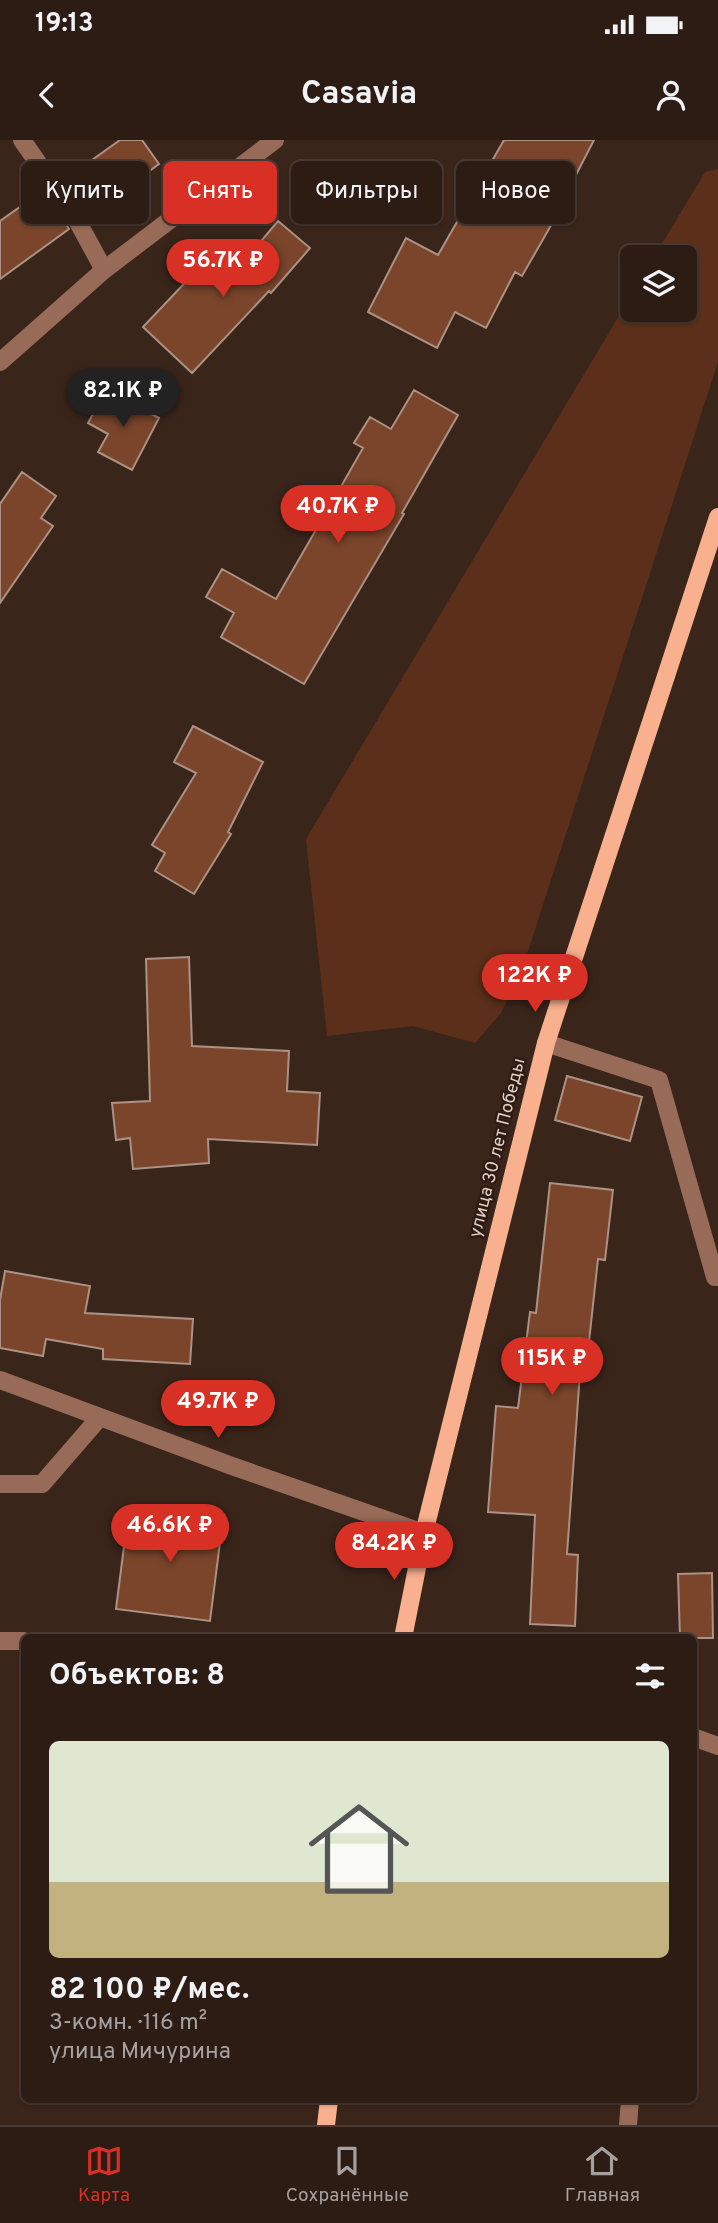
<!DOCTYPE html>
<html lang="ru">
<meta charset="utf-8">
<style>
:root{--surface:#2c1c14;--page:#382922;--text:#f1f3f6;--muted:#a6a1a0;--line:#483a34;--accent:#d93025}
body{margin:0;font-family:Overpass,sans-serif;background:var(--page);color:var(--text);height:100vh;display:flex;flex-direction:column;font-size:26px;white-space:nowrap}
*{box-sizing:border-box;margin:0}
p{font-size:23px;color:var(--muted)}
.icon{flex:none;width:38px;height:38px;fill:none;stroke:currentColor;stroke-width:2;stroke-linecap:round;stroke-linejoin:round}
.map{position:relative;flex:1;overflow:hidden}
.details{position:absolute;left:21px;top:1494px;width:676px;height:469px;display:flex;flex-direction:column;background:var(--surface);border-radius:10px;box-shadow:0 2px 5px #0004,0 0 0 2px var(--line)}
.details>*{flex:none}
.guide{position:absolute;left:21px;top:21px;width:677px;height:63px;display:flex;gap:14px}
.fabs{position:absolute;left:620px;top:105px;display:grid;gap:14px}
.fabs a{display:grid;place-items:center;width:77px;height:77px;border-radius:10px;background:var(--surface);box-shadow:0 2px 5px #0004,0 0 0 2px var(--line);font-size:35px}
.price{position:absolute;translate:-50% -60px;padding:0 16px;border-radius:24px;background:var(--accent);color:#fff;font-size:23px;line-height:46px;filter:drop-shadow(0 2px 4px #0008)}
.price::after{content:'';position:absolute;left:50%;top:42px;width:21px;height:16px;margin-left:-10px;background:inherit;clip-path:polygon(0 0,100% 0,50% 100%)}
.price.selected{background:#222;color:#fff}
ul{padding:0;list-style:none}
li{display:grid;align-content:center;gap:14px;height:371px;padding:0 28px}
li span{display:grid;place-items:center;height:217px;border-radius:10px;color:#555}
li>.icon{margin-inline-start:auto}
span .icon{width:126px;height:126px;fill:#fffc;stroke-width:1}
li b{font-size:30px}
h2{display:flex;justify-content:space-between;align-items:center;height:84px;padding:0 28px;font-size:30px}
.pill{padding:0 24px;border-radius:10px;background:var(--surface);box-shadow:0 2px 5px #0004,0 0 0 2px var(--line);font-size:24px;line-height:63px}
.pill.selected{background:var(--accent);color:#fff}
.status{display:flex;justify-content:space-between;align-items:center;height:49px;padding:0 35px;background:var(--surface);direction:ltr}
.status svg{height:19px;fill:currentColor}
header{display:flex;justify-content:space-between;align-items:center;height:91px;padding:0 28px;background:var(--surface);font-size:32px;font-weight:700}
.menu{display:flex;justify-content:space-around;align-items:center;height:98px;border-top:2px solid var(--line);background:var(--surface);font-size:19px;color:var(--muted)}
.menu a{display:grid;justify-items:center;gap:4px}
.menu .selected{color:var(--accent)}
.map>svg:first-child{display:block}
.green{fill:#5b2f19}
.building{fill:#7a452b;stroke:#ac9185;stroke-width:2}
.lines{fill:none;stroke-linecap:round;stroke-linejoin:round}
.minor{stroke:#976b57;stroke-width:18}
.major{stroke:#f9b08e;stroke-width:18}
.labels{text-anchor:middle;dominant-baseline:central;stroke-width:5;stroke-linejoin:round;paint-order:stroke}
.street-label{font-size:18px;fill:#ded0c9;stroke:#2f1b11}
</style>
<div class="status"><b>19:13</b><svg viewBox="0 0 49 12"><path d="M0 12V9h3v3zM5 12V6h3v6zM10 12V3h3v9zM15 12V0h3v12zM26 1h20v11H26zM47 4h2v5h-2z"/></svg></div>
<header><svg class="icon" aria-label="back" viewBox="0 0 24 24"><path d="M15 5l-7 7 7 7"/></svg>Casavia<svg class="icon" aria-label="person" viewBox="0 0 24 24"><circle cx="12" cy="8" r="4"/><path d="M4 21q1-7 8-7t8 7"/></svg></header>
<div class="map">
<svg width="718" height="1985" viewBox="0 0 718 1985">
<rect width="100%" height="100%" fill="#3a251b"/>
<path class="green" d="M718,29V222L523,827L501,873L475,903L413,886L327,896L306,699L632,154V170H684V117H654L705,32Z"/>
<path class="building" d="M120,0H142L159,24L88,76L64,40Z
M504,0H594L563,60L565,61L522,136L515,132L486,188L455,172L437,208L368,172L406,98L438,115Z
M46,54L69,89L0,139V81L34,57L36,60Z
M278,81L310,108L271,153L269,151L192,233L143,187L198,129L220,150Z
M106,250L159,278L132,330L98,312L108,294L88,283Z
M414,250L458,275L402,373L404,374L304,544L221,497L234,473L206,457L222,429L276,459L328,369L330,370L333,366L331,364L363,308L354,303L370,277L391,289Z
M22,332L56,356L41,378L53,386L0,463V364Z
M193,586L263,622L228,692L231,694L194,754L155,731L165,713L152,705L196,633L174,622Z
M189,817L192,906L289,911L287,951L320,953L317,1005L208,999L209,1023L133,1029L130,998L116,1000L112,963L150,961L146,819Z
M567,936L642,957L630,1001L555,980Z
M550,1043L613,1050L605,1120L598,1119L587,1220L581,1219L567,1414L578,1415L575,1486L530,1484L535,1375L488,1372L496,1266L518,1268L530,1172L536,1173Z
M5,1131L90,1146L85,1173L193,1179L190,1224L103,1219V1209L46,1199L43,1216L0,1208V1160Z
M129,1367L223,1379L210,1481L116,1469Z
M712,1433L713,1498H680L678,1434Z"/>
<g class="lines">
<path class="minor" d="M22,0L73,73L104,130
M0,222L104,130L275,0
M546,903L659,940L715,1137H718
M0,1240L232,1326L424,1393
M0,1344H42L100,1277
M0,1501H24
M693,1597L718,1606
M628,1985L630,1960"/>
<path class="major" d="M403,1498L424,1393L546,903L718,377
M326,1985L329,1960"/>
</g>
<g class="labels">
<g class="street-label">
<text transform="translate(498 1008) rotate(-76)">улица 30 лет Победы</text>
</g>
</g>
</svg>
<div class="fabs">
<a><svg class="icon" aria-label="layers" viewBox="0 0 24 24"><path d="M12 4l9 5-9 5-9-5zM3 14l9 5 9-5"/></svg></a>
</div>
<b class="price" style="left:223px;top:159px">56.7K ₽</b>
<b class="price selected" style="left:123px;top:289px">82.1K ₽</b>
<b class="price" style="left:338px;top:405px">40.7K ₽</b>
<b class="price" style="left:535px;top:874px">122K ₽</b>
<b class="price" style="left:552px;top:1257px">115K ₽</b>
<b class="price" style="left:218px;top:1300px">49.7K ₽</b>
<b class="price" style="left:170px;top:1424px">46.6K ₽</b>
<b class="price" style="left:394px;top:1442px">84.2K ₽</b>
<div class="guide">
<a class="pill">Купить</a>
<a class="pill selected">Снять</a>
<a class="pill">Фильтры</a>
<a class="pill">Новое</a>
</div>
<section class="details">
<h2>Объектов: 8<svg class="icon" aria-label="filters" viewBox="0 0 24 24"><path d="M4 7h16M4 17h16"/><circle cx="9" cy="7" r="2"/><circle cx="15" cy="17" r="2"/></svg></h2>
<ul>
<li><span style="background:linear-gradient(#dfe7d0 65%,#c2b280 0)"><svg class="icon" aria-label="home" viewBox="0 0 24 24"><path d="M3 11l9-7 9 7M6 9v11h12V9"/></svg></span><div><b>82 100 ₽/мес.</b><p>3-комн. · 116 m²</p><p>улица Мичурина</p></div></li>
</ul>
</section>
</div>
<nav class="menu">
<a class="selected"><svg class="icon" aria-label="map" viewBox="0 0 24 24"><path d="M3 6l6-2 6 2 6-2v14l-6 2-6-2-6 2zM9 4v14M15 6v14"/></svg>Карта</a>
<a><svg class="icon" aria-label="saved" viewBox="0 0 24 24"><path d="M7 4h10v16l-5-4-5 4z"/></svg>Сохранённые</a>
<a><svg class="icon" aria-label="home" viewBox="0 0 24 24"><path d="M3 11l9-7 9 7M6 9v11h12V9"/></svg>Главная</a>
</nav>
